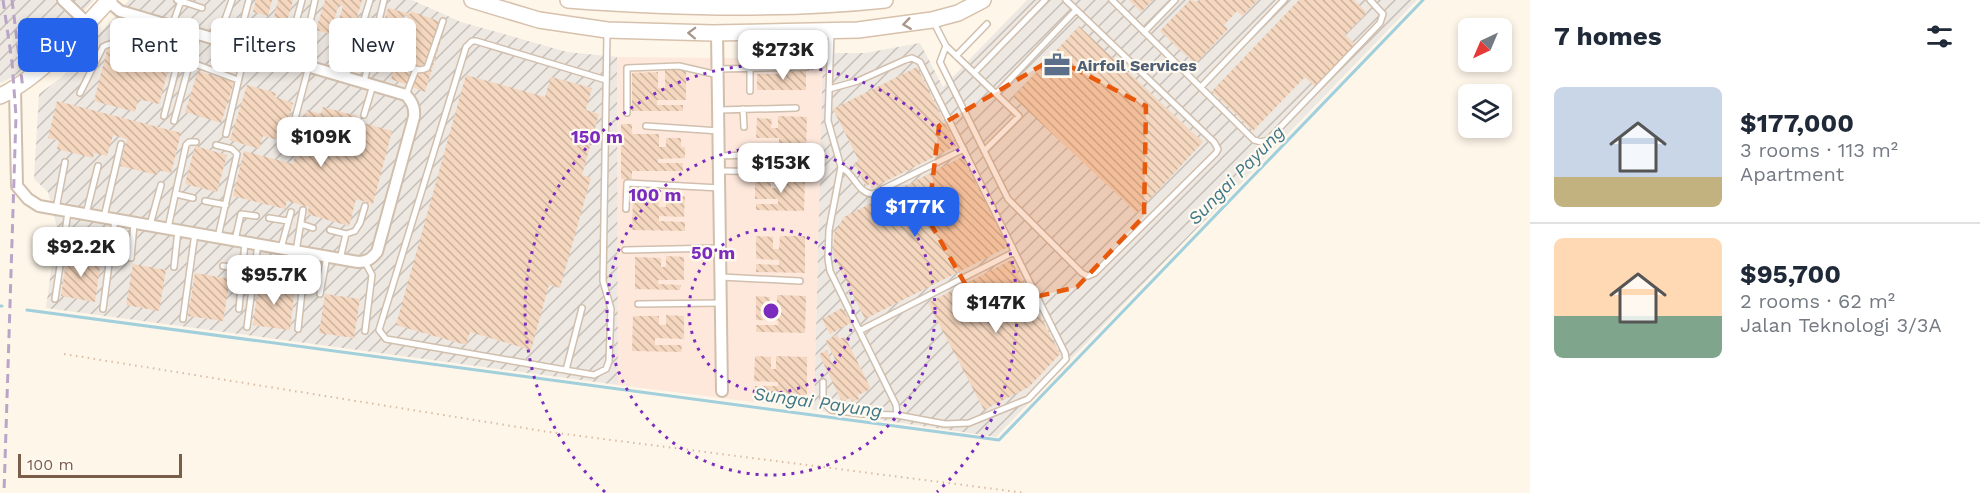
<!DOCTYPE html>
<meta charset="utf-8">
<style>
:root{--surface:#fff;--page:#f6f6f7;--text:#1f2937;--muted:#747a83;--line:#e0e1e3;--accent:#2563eb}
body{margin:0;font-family:"Work Sans",sans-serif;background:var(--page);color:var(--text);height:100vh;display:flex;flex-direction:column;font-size:22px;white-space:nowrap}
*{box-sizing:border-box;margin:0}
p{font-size:20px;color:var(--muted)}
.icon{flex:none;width:33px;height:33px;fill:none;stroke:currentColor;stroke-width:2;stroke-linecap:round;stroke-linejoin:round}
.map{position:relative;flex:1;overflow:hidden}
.sheet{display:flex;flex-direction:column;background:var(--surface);width:450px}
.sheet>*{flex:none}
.guide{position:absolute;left:18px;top:18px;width:570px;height:54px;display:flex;gap:12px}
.needle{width:39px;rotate:224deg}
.buttons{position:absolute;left:1458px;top:18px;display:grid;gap:12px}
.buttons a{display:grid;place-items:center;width:54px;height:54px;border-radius:9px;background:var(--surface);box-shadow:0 3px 9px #0003;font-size:30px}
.scale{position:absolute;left:18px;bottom:15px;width:164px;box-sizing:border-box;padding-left:6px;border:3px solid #7a5e4a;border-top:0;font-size:16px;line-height:21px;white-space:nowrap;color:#7a5e4a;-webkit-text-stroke:4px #fffaf0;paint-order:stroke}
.price{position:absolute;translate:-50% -51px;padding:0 14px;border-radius:12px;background:#fff;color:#222;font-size:20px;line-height:39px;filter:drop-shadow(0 2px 3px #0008)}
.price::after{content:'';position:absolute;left:50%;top:36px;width:18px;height:14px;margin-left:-9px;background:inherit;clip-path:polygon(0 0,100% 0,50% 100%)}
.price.current{background:var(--accent);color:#fff}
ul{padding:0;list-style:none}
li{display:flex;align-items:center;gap:18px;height:150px;padding:0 24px}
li+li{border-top:2px solid var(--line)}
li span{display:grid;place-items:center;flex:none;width:168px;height:120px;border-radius:9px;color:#555}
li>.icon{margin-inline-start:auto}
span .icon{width:72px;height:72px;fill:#fffc;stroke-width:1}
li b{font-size:26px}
h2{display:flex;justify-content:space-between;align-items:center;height:72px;padding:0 24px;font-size:26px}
.tag{padding:0 21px;border-radius:9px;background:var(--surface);box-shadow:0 3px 9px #0003;font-size:21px;line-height:54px}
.tag.current{background:var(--accent);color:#fff}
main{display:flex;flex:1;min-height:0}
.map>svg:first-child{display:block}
.commercial{fill:#fee8dc}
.industrial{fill:url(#industrial-furrows)}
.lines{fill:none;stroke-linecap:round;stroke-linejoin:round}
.stream{stroke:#a1cfdb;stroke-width:3}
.building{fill:url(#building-back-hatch)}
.lane-casing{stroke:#d1bfad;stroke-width:8}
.street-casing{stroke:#d1bfad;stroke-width:14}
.secondary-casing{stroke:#d7c1ac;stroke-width:18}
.path{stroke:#dabaa1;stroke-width:2;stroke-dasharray:1.5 4.5;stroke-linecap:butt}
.lane{stroke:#fff;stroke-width:5}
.street{stroke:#fff;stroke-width:10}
.secondary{stroke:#fff;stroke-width:15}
.rail{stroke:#baa5c9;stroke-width:3;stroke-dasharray:9 6;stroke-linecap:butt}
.oneway{stroke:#a99689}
.marked{fill:#e8590c;fill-opacity:0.2;stroke:#e8590c;stroke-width:4.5;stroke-dasharray:12 8;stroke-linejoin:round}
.ring{fill:none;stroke:#7b2cbf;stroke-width:3;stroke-dasharray:3 6}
.labels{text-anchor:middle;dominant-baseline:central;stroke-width:4.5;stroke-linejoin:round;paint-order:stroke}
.service-label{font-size:16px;font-weight:bold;fill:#4e5e75;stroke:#fffaf0;text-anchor:start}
.water-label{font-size:18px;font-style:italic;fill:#3f7787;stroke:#fffaf0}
.centre{fill:#7b2cbf;stroke:#fffaf0;stroke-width:3}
.ring-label{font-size:18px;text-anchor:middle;font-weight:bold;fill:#7b2cbf;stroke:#fffaf0;stroke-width:4.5;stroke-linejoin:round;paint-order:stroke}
</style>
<main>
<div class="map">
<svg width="1530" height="493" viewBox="0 0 1530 493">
<defs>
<pattern id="industrial-furrows" width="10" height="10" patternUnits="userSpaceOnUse" patternTransform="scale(1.5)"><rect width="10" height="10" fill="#eee8e2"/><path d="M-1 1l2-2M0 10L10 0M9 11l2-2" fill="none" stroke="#c6bfb9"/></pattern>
<pattern id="building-back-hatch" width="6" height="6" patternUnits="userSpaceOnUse" patternTransform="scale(1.5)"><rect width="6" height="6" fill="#f5d7bf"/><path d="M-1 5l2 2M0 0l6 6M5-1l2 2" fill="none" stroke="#cbb29d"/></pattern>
</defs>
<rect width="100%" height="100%" fill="#fef6e9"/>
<path class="commercial" d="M617,57L823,59L814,410L618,385Z"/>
<path class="industrial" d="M0,0H94L34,67L0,83Z
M129,0H412L461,22L567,52L617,57L618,385L46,308L57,227L48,192L34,179L39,94L62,77Z
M1027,0H1417L996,437L814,410L823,53H865L920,43L943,87Z"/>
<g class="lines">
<path class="stream" d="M0,306H2
M27,310L999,440L1423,0"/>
</g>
<path class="building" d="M256,0H272L268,16L253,12Z
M278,0H293L287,21L274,17Z
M325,0H362L350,41L334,36L343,6L339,4L330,34L316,30Z
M1129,0H1153L1141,12Z
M1190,0L1198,2L1200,0H1258L1242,16L1237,11L1224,25L1228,29L1195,64L1160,31Z
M1299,0H1354L1367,13L1345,35L1356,45L1315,87L1305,77L1253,131L1212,91Z
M388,8L410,14L411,11L446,24L425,92L391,79L408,17L404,15L393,53L376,48Z
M1079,26L1203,142L1137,213L1013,97Z
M108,46L170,63L159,104L138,99L135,112L94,101Z
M917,67L956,146L872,188L870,184L866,186L854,163L859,161L833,109Z
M665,70H686V100H657V105H683V111H632V73L658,72V88H665Z
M778,70H806V90H757V74H778Z
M198,71L234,82L221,123L185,112Z
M466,75L545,97L551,77L592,88L586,110L599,114L582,175L591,178L560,288L549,285L531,350L470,332L466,345L396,325Z
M247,85L276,93L275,97L293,103L282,141L263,136L259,149L230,140Z
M57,101L181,133L171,173L158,170L157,175L120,166L127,139L113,135L107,156L94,153L93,158L57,149L59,141L48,138Z
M323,107L357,116L356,121L392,131L373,204L356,199L349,226L307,214L309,207L287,201L285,209L233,196L244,151L293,164L307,110L321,114Z
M778,116L807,117L806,152L756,151V143H779V138H756L757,118L772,119L771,128H778Z
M621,124H632V134H659V147H666V138H681V147H685V158L658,159V163H683V171H632V179H621Z
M195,146L227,155L217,192L185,184Z
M962,157L1008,247L865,319L833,255L834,234L844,217Z
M755,177H771V188H779V177H805L804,211L756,210V204H778V199H755Z
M633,194L659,195V207H666V196H685L684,217L659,216V221L685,222V231L632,230Z
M756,236L773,237V249H779L780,236H805V273L756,272V264L779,265V260L756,259Z
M67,255L101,260L95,302L61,296Z
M666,256L684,257V280H658V284L681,285L680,290L635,289V257L661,258V267H666Z
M1011,260L1060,354L1029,387L984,410L928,303Z
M133,264L166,270L159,311L126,305Z
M195,273L230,279L223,321L188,316Z
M259,282L295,287L290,330L253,325Z
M325,294L360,299L354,338L319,333Z
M777,295L806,296L805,333L756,332V325H778V321L756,320V296L770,297V310H777Z
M842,308L851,323L830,334L822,319Z
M666,315L684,316V339L655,338V345H682L681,352L632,351L633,316H659V325H666Z
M837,334L839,339L845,337L871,389L858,395L859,399L852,402L850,398L842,402L819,354L827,350L832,363L836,361L826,341Z
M755,356L771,357V369H776V356L807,357V395L755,394V386H778V382L754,381Z"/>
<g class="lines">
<g class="lane-casing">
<path id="lane" d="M1112,0L1254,140L1261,142L1268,140L1380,23L1383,14L1370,0
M181,1L202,8
M933,21L946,46L1019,116L984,151
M172,26L181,1L177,0
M1144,32L1175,0
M831,33L828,121L841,167L829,230L828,259L830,271L896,405L897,415
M218,39L232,0
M237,45L249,0
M946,46L940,62L1008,199L1082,273L1088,276L1095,273L1216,153L1218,149L1214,142L1066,0
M160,53L179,58
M956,56L987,24
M286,59L302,0
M190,62L198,34
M397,63C406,66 418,73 427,68L443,21
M301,64L315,0
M718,69L807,67
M974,73L1045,0
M346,77L370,0
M606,80L476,41H472L466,47L379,330L386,339L594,375L606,369L609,361L611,309L603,281L607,33
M364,82L384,0
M1201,87L1284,0
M750,91V68
M80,93L103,47C112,40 122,47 131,43L136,36L140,17
M996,94L1076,10
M406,95L416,69
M743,109L744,127
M719,110L796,108
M627,113V68L679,66L718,75
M364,115L373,85
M164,116L186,30
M174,121L190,62L238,80
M646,126L719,131
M226,134L246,48
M216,145L232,149L237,154L218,237
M288,145L309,66
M719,156L749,155
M841,167C854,173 858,194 873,194L964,149
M719,171L802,172
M176,194L193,198
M205,201L226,205
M56,209L65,162
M626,209L627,183L720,188
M86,214L98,166
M104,217L121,144
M269,218L288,221
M301,224L313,228
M150,225L161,185
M168,228L186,145L189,142H196
M330,230L346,234L355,231L360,223L365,206
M235,240L241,214L256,216
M281,248L291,212
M625,250L720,248
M296,251L303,210
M131,258L134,224
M340,259L346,234
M365,262L372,275L365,331
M223,266L243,269
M174,267L178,230
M255,272L274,275
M721,277L800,281
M320,294L327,256
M55,299L68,212
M638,304L721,303
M103,309L115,219
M239,309L245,242
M183,319L195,233
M247,327L258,244
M298,329L306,253
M861,330L1014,252
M566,370L582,308
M823,382V398L826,405L831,410L863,414L897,415L945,424L969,423L1028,399L1066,359L1065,353L920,62L912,58L905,60L858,81L829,89"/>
</g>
<g class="street-casing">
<path id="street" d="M63,0L87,23
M717,33L722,391
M15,89L17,186L28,199L39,206L358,262C367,262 371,259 377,252L414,117C415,107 412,102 406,95L120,11L108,1"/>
</g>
<g class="secondary-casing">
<path id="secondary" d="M472,0L539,20L607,30L713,33L858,30L932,20L958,13L983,0
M568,0C673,8 781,11 885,0
M0,96C38,79 81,31 109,0"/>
</g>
<path class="path" d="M64,354L549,432L1026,493"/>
<use href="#lane" class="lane"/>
<use href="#street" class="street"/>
<use href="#secondary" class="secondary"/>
<path class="rail" d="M3,0L12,62L16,116L4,493
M12,0L23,89"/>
</g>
<defs><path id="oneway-chevron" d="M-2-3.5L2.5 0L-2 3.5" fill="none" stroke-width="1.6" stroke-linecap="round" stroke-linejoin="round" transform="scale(1.5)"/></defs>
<g class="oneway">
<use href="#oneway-chevron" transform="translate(907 24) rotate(172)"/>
<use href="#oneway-chevron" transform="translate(692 33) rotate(-178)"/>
</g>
<path class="marked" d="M1054,58L1146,106L1144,216L1077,287L980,310L928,219L939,126Z"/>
<g class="ring">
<circle cx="771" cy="311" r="82"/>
<circle cx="771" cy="311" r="164"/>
<path d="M605 492A246 246 0 1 1 937 492"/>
</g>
<defs>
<g id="office-bare" transform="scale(2.07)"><path d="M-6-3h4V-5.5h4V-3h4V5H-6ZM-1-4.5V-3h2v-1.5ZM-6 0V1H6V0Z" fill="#5c6f8a" stroke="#fffaf0" stroke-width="2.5" paint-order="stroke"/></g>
</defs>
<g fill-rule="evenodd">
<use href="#office-bare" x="1057" y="65"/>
</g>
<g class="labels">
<g class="service-label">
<text x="1077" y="65">Airfoil Services</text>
</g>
<g class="water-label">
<text transform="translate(1236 175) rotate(-46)">Sungai Payung</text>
<text transform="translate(818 402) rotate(8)">Sungai Payung</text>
</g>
</g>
<circle cx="771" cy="311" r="9" class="centre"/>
<g class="ring-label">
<text x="597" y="143">150 m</text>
<text x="655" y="201">100 m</text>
<text x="713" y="259">50 m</text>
</g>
</svg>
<div class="buttons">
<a><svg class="needle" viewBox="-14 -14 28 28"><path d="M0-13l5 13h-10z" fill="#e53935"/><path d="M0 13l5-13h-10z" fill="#747a83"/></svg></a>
<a><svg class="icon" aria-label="layers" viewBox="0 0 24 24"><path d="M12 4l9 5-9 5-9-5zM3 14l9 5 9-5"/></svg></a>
</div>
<div class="scale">100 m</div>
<b class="price" style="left:783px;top:81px">$273K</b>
<b class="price" style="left:321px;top:168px">$109K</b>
<b class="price" style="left:781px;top:194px">$153K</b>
<b class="price current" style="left:915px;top:238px">$177K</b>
<b class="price" style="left:81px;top:278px">$92.2K</b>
<b class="price" style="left:274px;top:306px">$95.7K</b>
<b class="price" style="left:996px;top:334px">$147K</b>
<div class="guide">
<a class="tag current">Buy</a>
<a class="tag">Rent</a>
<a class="tag">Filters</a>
<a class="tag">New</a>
</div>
</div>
<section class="sheet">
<h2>7 homes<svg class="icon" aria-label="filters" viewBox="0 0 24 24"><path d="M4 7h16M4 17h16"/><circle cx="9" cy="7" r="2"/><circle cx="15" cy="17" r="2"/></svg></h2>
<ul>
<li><span style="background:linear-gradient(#c9d6e8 75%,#c2b280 0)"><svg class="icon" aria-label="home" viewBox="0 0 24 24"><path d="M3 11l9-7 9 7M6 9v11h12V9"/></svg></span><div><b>$177,000</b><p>3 rooms · 113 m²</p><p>Apartment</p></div></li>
<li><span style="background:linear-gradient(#ffd9b3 65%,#7fa58c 0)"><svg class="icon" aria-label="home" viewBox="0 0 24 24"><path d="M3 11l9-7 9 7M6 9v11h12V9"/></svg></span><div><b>$95,700</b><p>2 rooms · 62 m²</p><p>Jalan Teknologi 3/3A</p></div></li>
</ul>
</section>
</main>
